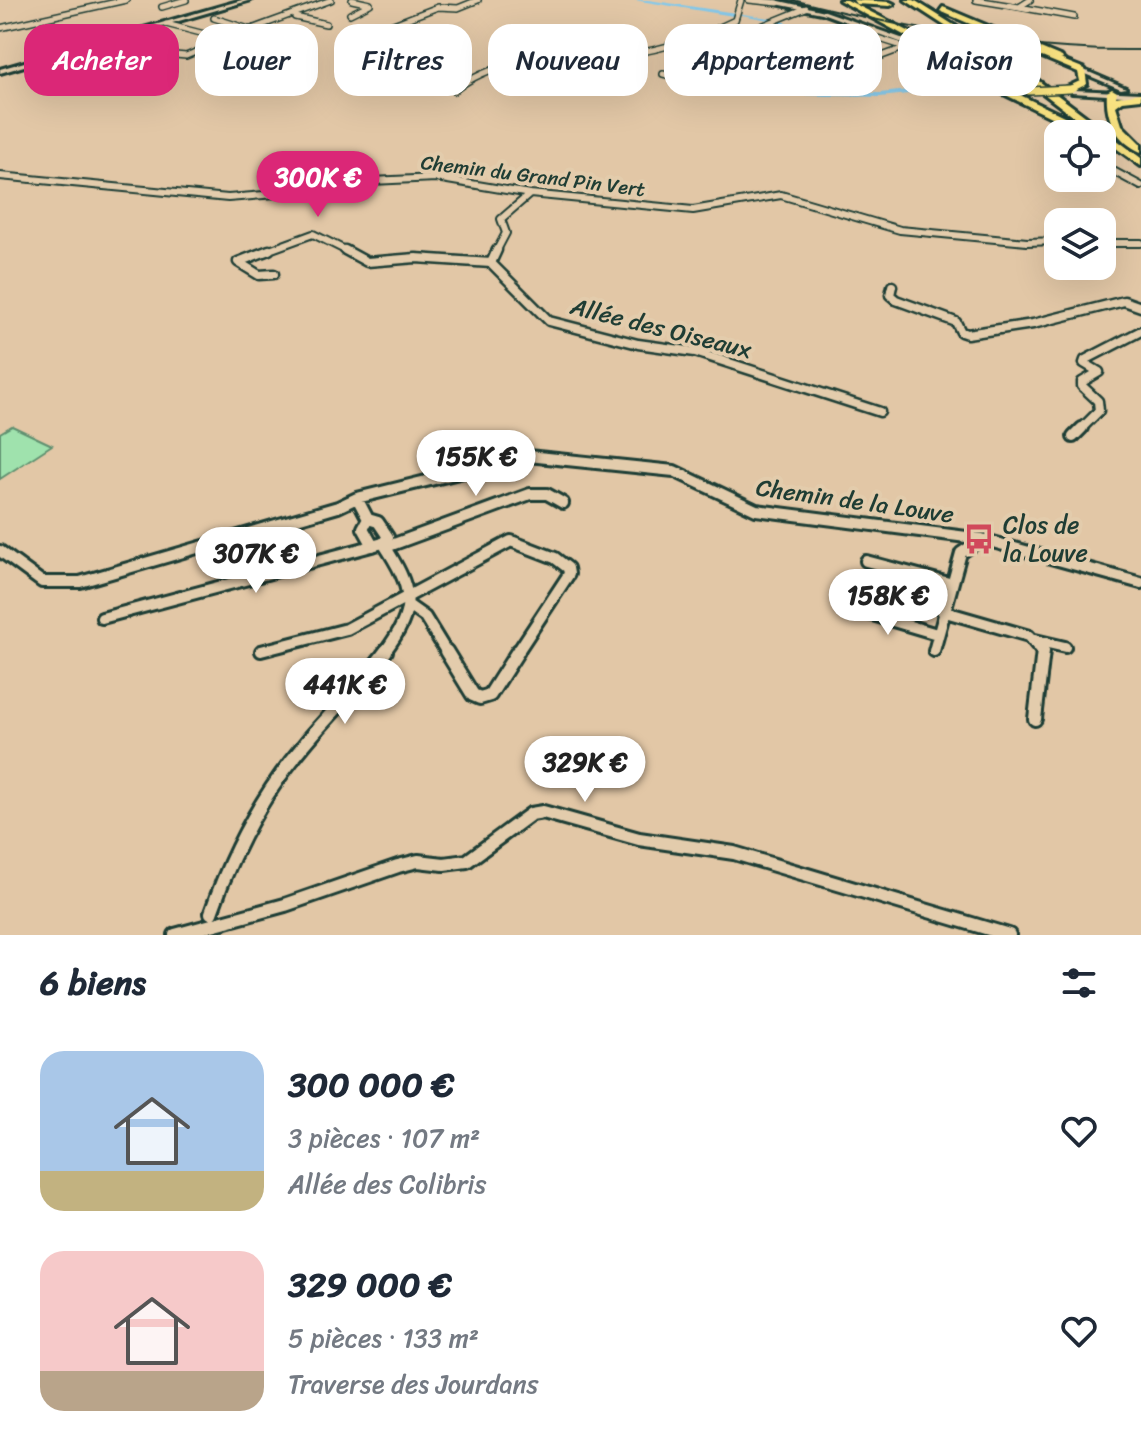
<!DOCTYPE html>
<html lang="fr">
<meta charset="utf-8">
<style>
:root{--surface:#fff;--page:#f2f2f3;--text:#1f2937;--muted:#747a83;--accent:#db2777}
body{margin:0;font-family:Sriracha,sans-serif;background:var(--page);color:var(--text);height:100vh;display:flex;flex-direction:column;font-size:30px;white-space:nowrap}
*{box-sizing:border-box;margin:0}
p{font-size:26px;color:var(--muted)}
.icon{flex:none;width:44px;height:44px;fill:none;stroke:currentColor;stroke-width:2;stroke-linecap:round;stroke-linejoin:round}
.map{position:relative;height:935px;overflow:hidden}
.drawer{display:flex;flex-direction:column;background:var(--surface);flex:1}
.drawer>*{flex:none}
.banner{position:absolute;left:24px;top:24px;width:1094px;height:72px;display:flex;gap:16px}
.tools{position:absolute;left:1044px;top:120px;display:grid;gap:16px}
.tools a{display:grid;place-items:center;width:72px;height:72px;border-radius:16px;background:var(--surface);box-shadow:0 8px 32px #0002;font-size:40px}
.price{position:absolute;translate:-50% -68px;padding:0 18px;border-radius:28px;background:#fff;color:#222;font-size:26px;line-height:52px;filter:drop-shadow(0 2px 4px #0008)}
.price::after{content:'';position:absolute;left:50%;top:48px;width:24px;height:18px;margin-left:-12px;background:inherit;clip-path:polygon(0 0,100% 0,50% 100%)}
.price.selected{background:var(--accent);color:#fff}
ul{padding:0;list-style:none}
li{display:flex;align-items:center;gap:24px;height:200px;padding:0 40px}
li span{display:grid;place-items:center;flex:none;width:224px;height:160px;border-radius:24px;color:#555}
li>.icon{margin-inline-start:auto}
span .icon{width:96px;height:96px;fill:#fffc;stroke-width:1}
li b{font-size:34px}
h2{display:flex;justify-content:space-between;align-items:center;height:96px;padding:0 40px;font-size:34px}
.chip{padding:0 28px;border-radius:24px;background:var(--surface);box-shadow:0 8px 32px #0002;font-size:28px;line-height:72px}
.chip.selected{background:var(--accent);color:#fff}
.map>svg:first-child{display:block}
.green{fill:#9fe2ad;stroke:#5f9070;stroke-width:2}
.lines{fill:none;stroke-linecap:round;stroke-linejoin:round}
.canal{fill:#87c8e8;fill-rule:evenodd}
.street-far4-casing{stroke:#1f3d34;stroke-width:8}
.street-far3-casing{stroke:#1f3d34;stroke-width:10}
.street-far2-casing{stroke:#1f3d34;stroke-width:13}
.street-far1-casing{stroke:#1f3d34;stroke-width:16}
.street-casing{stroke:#1f3d34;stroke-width:18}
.secondary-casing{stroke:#1f3d34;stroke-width:6}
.primary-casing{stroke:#1f3d34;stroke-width:6}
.highway-casing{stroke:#1f3d34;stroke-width:6}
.street-far4{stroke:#e3ccac;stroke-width:5}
.street-far3{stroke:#e3ccac;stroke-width:6}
.street-far2{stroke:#e3ccac;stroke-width:8}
.street-far1{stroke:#e3ccac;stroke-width:10}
.street{stroke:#e3ccac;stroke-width:12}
.secondary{fill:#e3ccac;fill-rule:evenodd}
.primary{fill:#f8e281;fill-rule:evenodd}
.highway{fill:#f8e281;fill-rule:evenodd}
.tram{stroke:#1f3d34;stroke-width:2}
.primary-bridge-casing{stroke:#1f3d34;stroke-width:10;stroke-linecap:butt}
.primary-bridge{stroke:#f8e281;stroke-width:7}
.labels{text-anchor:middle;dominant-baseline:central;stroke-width:8;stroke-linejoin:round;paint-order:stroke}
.far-street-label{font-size:20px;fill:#1f3d34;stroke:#e3ccac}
.street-label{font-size:24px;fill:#1f3d34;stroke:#e3ccac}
.poi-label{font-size:24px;fill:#1f3d34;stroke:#e3ccac;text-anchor:start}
</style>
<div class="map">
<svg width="1141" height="935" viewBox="0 0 1141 935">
<rect width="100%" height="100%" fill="#e2c7a6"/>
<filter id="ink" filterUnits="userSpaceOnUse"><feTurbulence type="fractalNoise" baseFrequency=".0125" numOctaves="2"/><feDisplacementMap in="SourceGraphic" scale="16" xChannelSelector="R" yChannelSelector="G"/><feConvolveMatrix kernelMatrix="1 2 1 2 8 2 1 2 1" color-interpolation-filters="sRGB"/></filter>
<g filter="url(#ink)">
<path class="green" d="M12,426L52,445L0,479V433Z"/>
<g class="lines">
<path class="canal" d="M634,0H648L777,19L774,21L736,14L733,16Z
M780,19L792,27L756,59L769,64L768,73L780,82L784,92L880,93L937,87L966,79L969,81L937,91L880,97L780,95L775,84L762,74L764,66L749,59L785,27L778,22Z"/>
<g class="street-far4-casing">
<path id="street-far4" d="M749,0L778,3
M976,0L1019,7L1030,0
M162,7L186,0
M1019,7L1074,17
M350,14L370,4L352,0
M295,17L326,24
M214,18L252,30
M166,24L224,39L331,0
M0,28L126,0
M259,28L298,37
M367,34L438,7L458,8L478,0
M224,42L258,49L243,59
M752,68L817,80L901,49L899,45L877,38L874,30
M663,74L697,82
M114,76L165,54L186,56L222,41
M675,77L747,32L806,8
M454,91C507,49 568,63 630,54C667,49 702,36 735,20L741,0"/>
</g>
<g class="street-far3-casing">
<path id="street-far3" d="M1102,165L1141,186
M0,176L228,198L289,193L350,182L436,178L530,194L693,210L781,195L900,230L1027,242L1058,241
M1102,243H1141
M264,252L313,234L349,252
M496,252L506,233L501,219L530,194"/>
</g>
<g class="street-far2-casing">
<path id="street-far2" d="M269,250L238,262L259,275L274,274
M345,250L367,262L416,258L491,263
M497,250L491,263L549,321L638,344L695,352L880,412
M892,286L890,295L896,300L956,322L961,332L967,334L1033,324L1124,301L1141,307
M1080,430L1099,411L1098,401L1082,386V382L1099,372L1084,363L1085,360L1141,331"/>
</g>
<g class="street-far1-casing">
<path id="street-far1" d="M1073,437L1082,428
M368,519L363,528L373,546
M383,543C413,589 418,608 384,653
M386,547L530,494H547L563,503
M0,551L42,582H80L338,507L357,498L528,456L674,471L756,510L982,539L1141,583
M866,561L949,583
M408,605L425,617L447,653
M849,608L937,634
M942,611L1029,636L1043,653
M102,618L383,543L388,537L378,522L368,519L357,498
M1035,640L1065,647
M261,651L347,629L511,541L555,558L568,568L569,574L517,653
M934,651L961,553L982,539"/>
</g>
<g class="street-casing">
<path id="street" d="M446,651L473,695L480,698L490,695L518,651
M1035,719L1043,651
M211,913C232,851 262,795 304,745C330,713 361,685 386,651
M175,935L285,905L398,866L418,861L444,864L467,861L531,814L543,812L639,839L734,853L1009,935"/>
</g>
<g class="secondary-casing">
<path id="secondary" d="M242,0H251L0,73V69Z
M775,0L825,11L901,38L959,47L956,49L900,42L822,13L776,4Z
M1080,70H1084L1126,88L1121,89L1080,72Z
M1074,90L1141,93V97L1072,93V91Z"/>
</g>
<g class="primary-casing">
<path id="primary" d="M839,0H847L930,42L979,76L1033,91L1029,93L973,80L924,46Z
M930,37L975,47L976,49L972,51L927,41L926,39Z
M1045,53L1085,69L1087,84L1073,91H1067V87L1080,81L1078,72L1042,57L1041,55Z"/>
</g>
<g class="highway-casing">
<path id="highway" d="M853,0L890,2L894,4L890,6L856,4Z
M905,0H914L1019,66L1141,158V166L1102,138V134H1097L1091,129L1090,132H1082L987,86V82H993L1087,127L1013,70Z
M943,7L1062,57L1063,59L1056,61L940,11Z
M1112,89L1117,92L1116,97L1141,93V99L1123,101L1116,106L1122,125L1141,144V152C1116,141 1105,118 1107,92Z"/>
</g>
<use href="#street-far4" class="street-far4"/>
<use href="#street-far3" class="street-far3"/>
<use href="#street-far2" class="street-far2"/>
<use href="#street-far1" class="street-far1"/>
<use href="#street" class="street"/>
<use href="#secondary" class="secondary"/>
<use href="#primary" class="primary"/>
<use href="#highway" class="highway"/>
<path class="tram" d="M793,0C908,29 1021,52 1141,50"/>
<g class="primary-bridge-casing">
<path id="primary-bridge" d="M972,49L1040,54
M1029,91L1070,89"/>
</g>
<use href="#primary-bridge" class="primary-bridge"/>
</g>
</g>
<defs>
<g id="bus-bare" transform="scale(2.4)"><path d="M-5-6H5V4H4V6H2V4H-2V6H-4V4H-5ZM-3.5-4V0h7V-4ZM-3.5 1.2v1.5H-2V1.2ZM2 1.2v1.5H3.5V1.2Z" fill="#d1495b" stroke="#e3ccac" stroke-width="2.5" paint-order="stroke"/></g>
</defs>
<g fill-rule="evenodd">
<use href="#bus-bare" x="979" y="539"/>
</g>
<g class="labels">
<g class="far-street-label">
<text transform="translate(533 176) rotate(7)">Chemin du Grand Pin Vert</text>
</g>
<g class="street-label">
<text transform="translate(661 328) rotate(14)">Allée des Oiseaux</text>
<text transform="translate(855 501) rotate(8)">Chemin de la Louve</text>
</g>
<g class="poi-label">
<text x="1003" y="525">Clos de<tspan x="1003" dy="28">la Louve</tspan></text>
</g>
</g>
</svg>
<div class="tools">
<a><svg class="icon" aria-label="locate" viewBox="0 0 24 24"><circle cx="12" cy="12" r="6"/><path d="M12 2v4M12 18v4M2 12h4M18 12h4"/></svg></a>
<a><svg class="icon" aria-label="layers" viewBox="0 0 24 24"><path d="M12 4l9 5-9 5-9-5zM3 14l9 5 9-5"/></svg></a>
</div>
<b class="price selected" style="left:318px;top:219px">300K €</b>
<b class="price" style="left:476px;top:498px">155K €</b>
<b class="price" style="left:256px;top:595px">307K €</b>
<b class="price" style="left:888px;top:637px">158K €</b>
<b class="price" style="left:345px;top:726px">441K €</b>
<b class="price" style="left:585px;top:804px">329K €</b>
<div class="banner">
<a class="chip selected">Acheter</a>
<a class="chip">Louer</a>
<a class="chip">Filtres</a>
<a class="chip">Nouveau</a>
<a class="chip">Appartement</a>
<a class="chip">Maison</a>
</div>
</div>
<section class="drawer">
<h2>6 biens<svg class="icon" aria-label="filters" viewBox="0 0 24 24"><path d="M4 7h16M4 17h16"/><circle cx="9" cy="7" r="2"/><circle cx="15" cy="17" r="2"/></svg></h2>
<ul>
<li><span style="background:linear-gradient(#a9c7e8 75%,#c2b280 0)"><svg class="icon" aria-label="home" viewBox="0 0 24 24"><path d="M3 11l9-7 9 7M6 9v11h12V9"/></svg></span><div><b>300 000 €</b><p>3 pièces · 107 m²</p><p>Allée des Colibris</p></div><svg class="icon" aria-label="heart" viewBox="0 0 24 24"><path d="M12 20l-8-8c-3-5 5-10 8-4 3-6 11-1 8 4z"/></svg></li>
<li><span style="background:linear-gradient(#f6c9c9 75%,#b9a48a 0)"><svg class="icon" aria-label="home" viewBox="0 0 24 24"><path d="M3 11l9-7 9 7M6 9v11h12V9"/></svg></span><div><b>329 000 €</b><p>5 pièces · 133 m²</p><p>Traverse des Jourdans</p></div><svg class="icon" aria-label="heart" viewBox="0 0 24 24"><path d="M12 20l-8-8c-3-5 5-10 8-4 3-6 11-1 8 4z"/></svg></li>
</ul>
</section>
